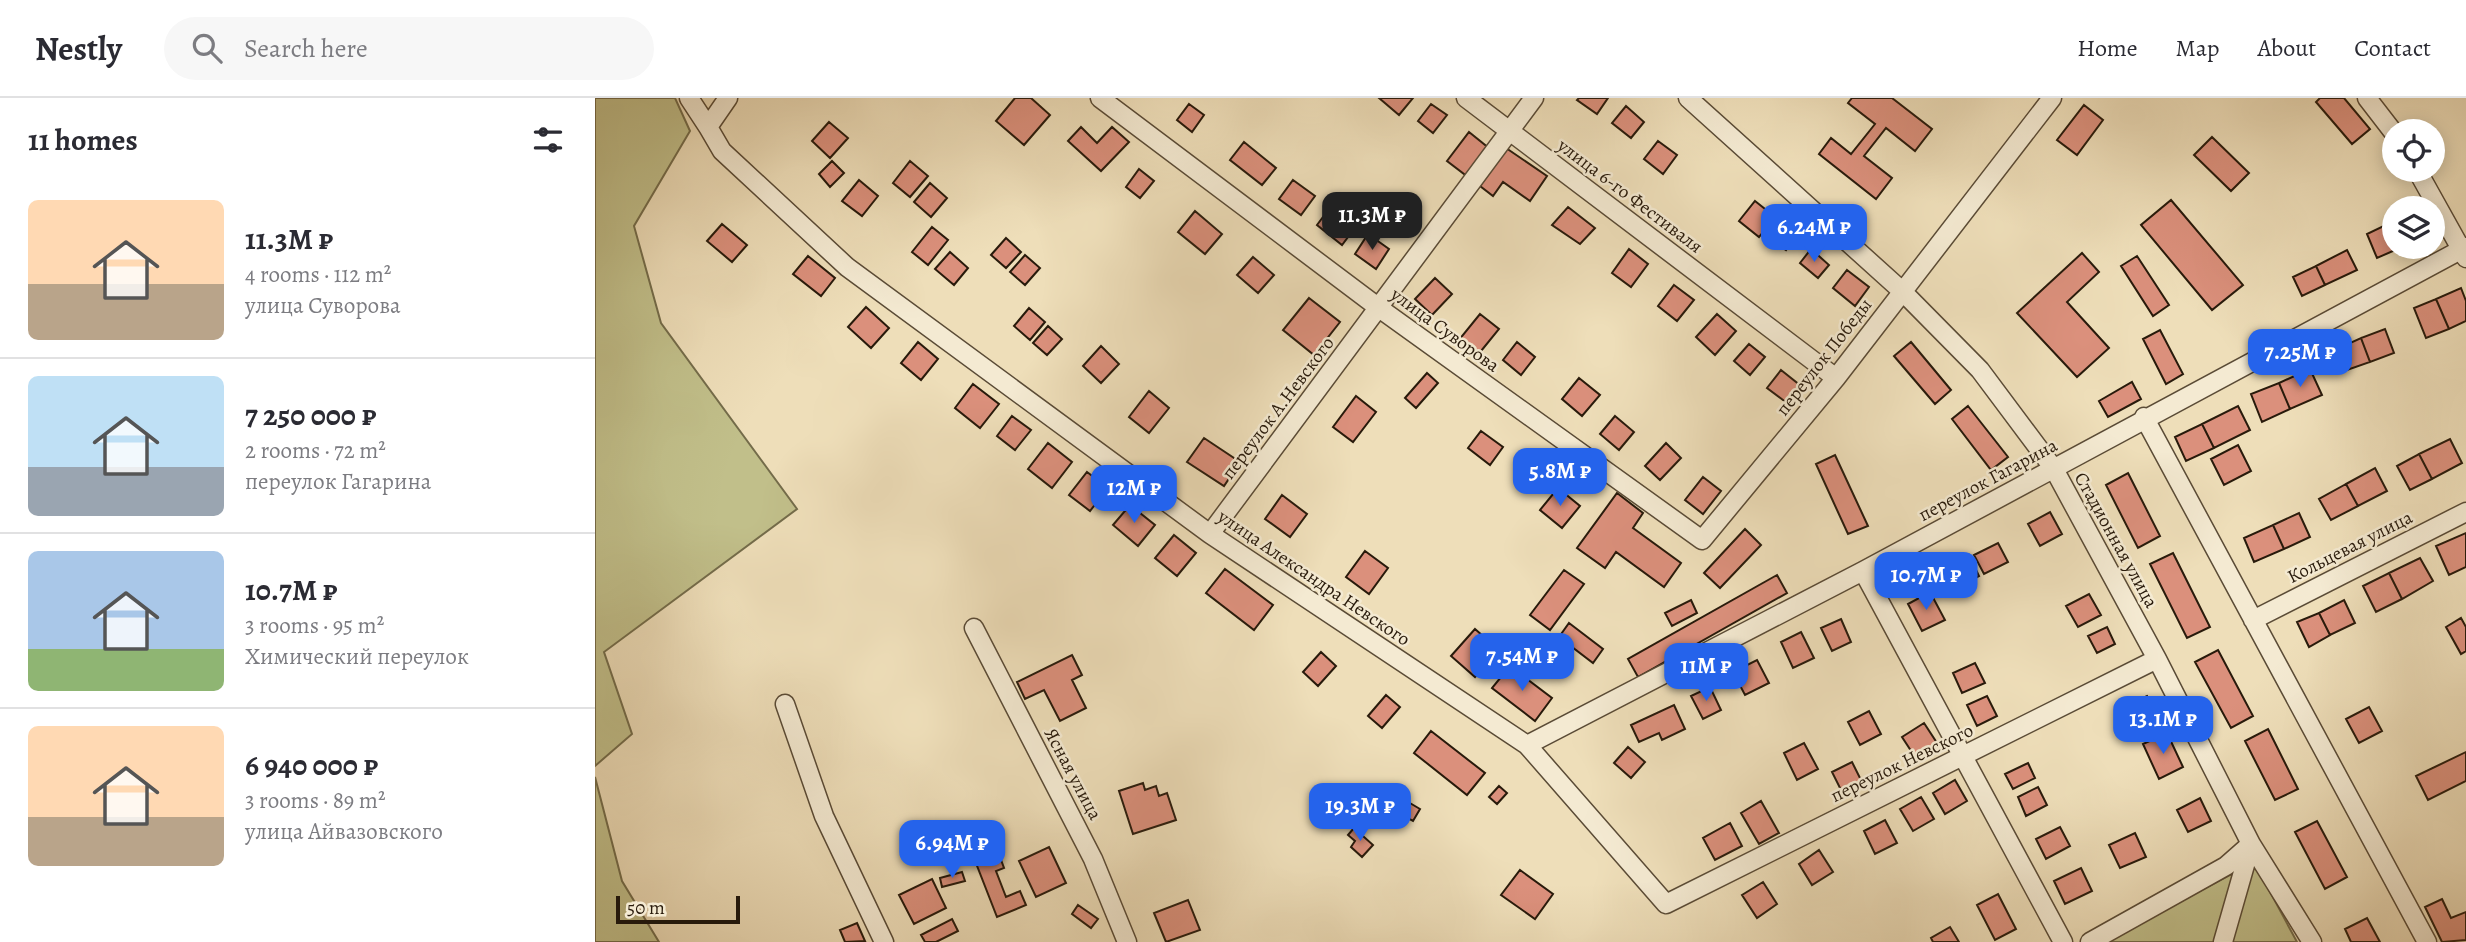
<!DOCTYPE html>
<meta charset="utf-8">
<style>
:root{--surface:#fff;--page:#f7f7f7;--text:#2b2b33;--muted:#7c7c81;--line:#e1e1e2;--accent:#2563eb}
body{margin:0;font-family:Alegreya,serif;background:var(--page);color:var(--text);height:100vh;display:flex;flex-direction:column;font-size:26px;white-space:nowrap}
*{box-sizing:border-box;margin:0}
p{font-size:23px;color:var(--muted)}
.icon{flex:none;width:38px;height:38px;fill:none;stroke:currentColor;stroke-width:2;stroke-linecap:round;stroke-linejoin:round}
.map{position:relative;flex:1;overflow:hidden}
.sheet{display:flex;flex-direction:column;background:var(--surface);width:595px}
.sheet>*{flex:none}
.buttons{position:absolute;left:1787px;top:21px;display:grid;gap:14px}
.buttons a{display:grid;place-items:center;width:63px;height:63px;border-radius:50%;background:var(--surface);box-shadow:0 4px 18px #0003;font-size:35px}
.scale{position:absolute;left:21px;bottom:18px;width:124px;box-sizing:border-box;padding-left:7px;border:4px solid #281a0b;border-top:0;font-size:19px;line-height:24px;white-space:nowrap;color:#281a0b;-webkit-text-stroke:5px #f4ead2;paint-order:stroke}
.price{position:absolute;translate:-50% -60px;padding:0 16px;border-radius:14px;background:var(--accent);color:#fff;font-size:23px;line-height:46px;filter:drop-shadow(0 2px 4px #0008)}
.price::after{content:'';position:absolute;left:50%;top:42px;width:21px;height:16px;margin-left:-10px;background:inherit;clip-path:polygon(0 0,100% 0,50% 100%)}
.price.current{background:#222;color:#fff}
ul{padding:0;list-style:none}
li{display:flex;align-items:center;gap:21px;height:175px;padding:0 28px}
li+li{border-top:2px solid var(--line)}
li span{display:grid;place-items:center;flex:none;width:196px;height:140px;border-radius:10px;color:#555}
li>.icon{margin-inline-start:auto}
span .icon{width:84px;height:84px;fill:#fffc;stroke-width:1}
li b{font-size:30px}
h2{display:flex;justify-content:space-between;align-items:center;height:84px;padding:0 28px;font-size:30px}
header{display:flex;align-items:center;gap:42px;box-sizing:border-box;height:98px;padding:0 35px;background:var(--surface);border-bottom:2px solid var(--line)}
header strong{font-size:33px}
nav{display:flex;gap:38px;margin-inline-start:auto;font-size:24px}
.search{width:490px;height:63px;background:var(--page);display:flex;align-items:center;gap:18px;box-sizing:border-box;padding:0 24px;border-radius:38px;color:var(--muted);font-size:26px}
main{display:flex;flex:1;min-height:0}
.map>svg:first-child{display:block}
.green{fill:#c1bf8a;stroke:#746c4a;stroke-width:2}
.building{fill:#db907c;stroke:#281a0b;stroke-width:2}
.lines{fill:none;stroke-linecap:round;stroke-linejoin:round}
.minor-casing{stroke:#5a4b36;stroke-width:21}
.minor{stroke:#f4ead2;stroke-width:18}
.labels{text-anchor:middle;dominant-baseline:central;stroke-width:5;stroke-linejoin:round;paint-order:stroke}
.street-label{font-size:19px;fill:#281a0b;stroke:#f4ead2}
</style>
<header>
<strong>Nestly</strong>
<div class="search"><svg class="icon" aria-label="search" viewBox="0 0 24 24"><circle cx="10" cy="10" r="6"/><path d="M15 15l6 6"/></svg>Search here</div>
<nav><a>Home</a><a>Map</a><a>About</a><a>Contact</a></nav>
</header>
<main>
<section class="sheet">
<h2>11 homes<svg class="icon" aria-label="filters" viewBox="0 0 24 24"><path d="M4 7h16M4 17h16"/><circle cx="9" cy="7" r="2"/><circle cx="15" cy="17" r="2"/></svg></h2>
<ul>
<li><span style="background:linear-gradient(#ffd9b3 60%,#b9a48a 0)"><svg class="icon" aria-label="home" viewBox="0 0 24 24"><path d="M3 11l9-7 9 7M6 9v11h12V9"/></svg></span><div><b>11.3M ₽</b><p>4 rooms · 112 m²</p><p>улица Суворова</p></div></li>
<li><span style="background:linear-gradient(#bfe0f5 65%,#9aa5b1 0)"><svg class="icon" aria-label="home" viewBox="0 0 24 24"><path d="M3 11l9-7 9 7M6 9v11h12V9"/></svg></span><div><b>7 250 000 ₽</b><p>2 rooms · 72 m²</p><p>переулок Гагарина</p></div></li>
<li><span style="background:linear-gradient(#a9c7e8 70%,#8fb573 0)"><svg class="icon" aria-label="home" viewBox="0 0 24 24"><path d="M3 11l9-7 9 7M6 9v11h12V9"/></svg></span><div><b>10.7M ₽</b><p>3 rooms · 95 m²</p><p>Химический переулок</p></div></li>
<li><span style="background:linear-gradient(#ffd9b3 65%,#b9a48a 0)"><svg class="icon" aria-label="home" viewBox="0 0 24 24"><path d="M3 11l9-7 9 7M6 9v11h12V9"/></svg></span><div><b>6 940 000 ₽</b><p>3 rooms · 89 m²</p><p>улица Айвазовского</p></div></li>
</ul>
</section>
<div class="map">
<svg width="1871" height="844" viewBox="0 0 1871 844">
<rect width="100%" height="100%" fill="#eedeb9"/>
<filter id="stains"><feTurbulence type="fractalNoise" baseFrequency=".00286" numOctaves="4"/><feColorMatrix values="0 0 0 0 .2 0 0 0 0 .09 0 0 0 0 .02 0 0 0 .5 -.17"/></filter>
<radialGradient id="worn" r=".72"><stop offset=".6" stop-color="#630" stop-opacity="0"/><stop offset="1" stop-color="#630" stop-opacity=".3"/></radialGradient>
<path class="green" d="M0,0H80L95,33L39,128L66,225L202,411L9,554L37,636L0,668Z
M0,679L27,783L64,844H0Z
M1659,764L1702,844H1509Z"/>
<path class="building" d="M420,0H436L455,17L429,47L401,23Z
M784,0H818L804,17Z
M984,0H1013L1002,16L982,2Z
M1257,0H1297L1337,31L1320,53L1291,30L1269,58L1297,80L1281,101L1224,56L1236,40L1256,56L1280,26L1253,5Z
M1725,0H1749L1775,31L1757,46L1721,4Z
M594,6L609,17L597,34L582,22Z
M836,6L852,17L838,35L823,23Z
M1489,7L1508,22L1482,57L1462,42Z
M1031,8L1049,24L1036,40L1017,25Z
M234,24L253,40L235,60L217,43Z
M486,29L502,45L517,29L534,44L506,73L473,43Z
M874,34L895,51L873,79L852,63Z
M1617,39L1654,75L1636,93L1599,57Z
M1063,43L1082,57L1068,76L1049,61Z
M649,44L681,70L667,87L635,62Z
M911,50L952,78L935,103L908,84L898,98L885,88Z
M237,63L249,75L235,89L224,76Z
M315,63L333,78L315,99L298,85Z
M544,71L559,83L545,100L531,89Z
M264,82L283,98L267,118L247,103Z
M698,82L720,98L706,117L684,101Z
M335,85L352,100L336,119L319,104Z
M1576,102L1648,187L1617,212L1546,127Z
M1160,103L1180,119L1164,139L1144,123Z
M737,107L762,127L747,147L722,127Z
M973,109L1000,130L985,146L957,127Z
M600,113L627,136L610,156L583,134Z
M1799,123V149H1807L1782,160L1772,136Z
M127,126L152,147L137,164L112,143Z
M1189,128L1202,137L1191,152L1178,143Z
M337,129L353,142L333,167L317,154Z
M773,136L794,151L781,171L760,156Z
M411,140L426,154L411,170L396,157Z
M1034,151L1053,166L1036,189L1017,175Z
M1216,151L1234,167L1223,180L1205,165Z
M1752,152L1762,172L1730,187L1721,168Z
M355,154L373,170L359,187L340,171Z
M1487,155L1504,174L1472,204L1514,250L1482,279L1422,215Z
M430,157L445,170L430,187L415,174Z
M213,158L240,180L226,198L198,176Z
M1542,158L1574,207L1558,218L1526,168Z
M658,159L679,177L663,195L642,177Z
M1721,168L1730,187L1707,198L1698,179Z
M1252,172L1274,189L1260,208L1238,190Z
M840,180L857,196L837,217L820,201Z
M1079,187L1099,202L1082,223L1063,208Z
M1866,190L1871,203V223L1854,231L1841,201Z
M714,200L745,224L719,257L688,232Z
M1841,201L1854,231L1831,240L1819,210Z
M271,209L294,230L276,250L253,229Z
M434,210L450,224L435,242L419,228Z
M885,216L904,231L882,258L863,243Z
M1122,216L1141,233L1120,257L1101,239Z
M453,228L467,241L452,257L438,245Z
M1790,231L1799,255L1775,264L1766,240Z
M1565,232L1588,276L1571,286L1548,241Z
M1766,240L1775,264L1752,272L1744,250Z
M323,244L343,261L326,282L306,265Z
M922,244L940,259L926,277L908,262Z
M1316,244L1356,292L1340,306L1299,258Z
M1154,246L1170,259L1155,277L1139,263Z
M506,248L524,266L506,285L488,268Z
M1715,271L1727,297L1695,311L1684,285Z
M1186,272L1206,288L1192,305L1172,290Z
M832,275L843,285L821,310L810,300Z
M984,280L1005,297L987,318L967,301Z
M1537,284L1546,301L1513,319L1504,303Z
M1684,285L1695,311L1667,324L1656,296Z
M378,286L404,306L385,330L360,310Z
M554,293L574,310L554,335L534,319Z
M761,298L781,314L758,344L738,329Z
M1373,308L1413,359L1396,372L1357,321Z
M1643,308L1655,332L1619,350L1607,326Z
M417,318L436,332L420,352L402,338Z
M1020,318L1039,334L1024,352L1005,336Z
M1607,326L1619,350L1591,363L1580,339Z
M886,333L908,349L895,367L873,350Z
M609,340L645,364L629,388L592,364Z
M1855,341L1867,365L1837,381L1824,356Z
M453,345L477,364L457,390L433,371Z
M1071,345L1086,360L1065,382L1050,368Z
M1643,347L1656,373L1629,387L1616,361Z
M1824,356L1837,381L1815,392L1802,368Z
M1240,357L1273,428L1253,436L1221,366Z
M1780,370L1792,393L1763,408L1751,386Z
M492,374L513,390L495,413L474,397Z
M1533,375L1565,438L1543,450L1511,387Z
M1108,379L1126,393L1108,416L1090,402Z
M1751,386L1763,408L1736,422L1724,401Z
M963,390L985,408L967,430L945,412Z
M1022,395L1048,415L1038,430L1086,465L1069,489L1021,454L1010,470L982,450Z
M687,397L712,416L695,439L670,421Z
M535,407L560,427L543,448L518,427Z
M1455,414L1467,436L1445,448L1433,426Z
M1704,415L1715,439L1689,451L1678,427Z
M1678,427L1689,451L1659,464L1649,440Z
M1150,431L1166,447L1125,490L1109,475Z
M1871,435V469L1854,477L1841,448Z
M579,437L601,455L582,478L560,460Z
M1403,445L1413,464L1389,476L1379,457Z
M770,453L793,470L774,496L751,479Z
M1578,455L1615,529L1592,540L1555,466Z
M1374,457L1384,478L1362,490L1352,469Z
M1825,460L1838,483L1807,501L1794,475Z
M630,471L678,507L659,532L611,495Z
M969,472L989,486L955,532L935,517Z
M1794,475L1807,501L1781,514L1768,488Z
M1182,477L1192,495L1043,579L1033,561Z
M1335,494L1350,522L1327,533L1313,506Z
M1494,496L1506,517L1483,529L1471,508Z
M1096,502L1102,515L1077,528L1070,515Z
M1749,502L1760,525L1735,537L1724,515Z
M1724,515L1735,537L1714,549L1702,524Z
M1866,520L1871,529V553L1866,556L1851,529Z
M1246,521L1256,544L1237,553L1226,530Z
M974,525L1008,551L998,565L964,539Z
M1512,529L1520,546L1502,555L1493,538Z
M880,531L904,552L880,579L856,558Z
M1206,534L1219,560L1198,570L1186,544Z
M1623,552L1658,618L1636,630L1600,564Z
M726,554L741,568L723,588L708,574Z
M477,557L487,577L477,582L491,610L465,623L449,592L430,601L422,584Z
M1162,562L1174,585L1150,597L1138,574Z
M1380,565L1390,585L1367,595L1358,575Z
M915,568L957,600L940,623L897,590Z
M1115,589L1126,612L1108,621L1096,598Z
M791,597L805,609L787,630L773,618Z
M1392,598L1402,618L1382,628L1372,607Z
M1552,598L1565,626L1540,638L1526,610Z
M1079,607L1090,631L1067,642L1064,635L1044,644L1036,627Z
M1774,609L1787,633L1764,645L1751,621Z
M1274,613L1286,636L1265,647L1253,624Z
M1329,625L1344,648L1322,662L1307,639Z
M1673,631L1703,691L1680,702L1650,643Z
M836,633L890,675L872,697L819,655Z
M1572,635L1588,669L1564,681L1548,646Z
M1209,645L1223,671L1202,682L1189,655Z
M1033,649L1050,664L1036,680L1019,665Z
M1871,654V683L1833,702L1821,678Z
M1257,664L1267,684L1247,694L1237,674Z
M1433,665L1440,680L1418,691L1410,676Z
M1360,682L1372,703L1350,716L1338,695Z
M548,685L550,692L561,688L564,698L572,695L581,722L538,736L524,693Z
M904,688L912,695L902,706L894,699Z
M1443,689L1452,707L1431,718L1423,699Z
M780,693L793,700L788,708L775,701Z
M803,698L825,711L818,723L796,711Z
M1326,699L1339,721L1318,733L1305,711Z
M1605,700L1616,723L1593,734L1582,712Z
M1166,703L1184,735L1164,746L1146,715Z
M1290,722L1302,745L1280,756L1269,733Z
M1722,723L1752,779L1730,791L1700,734Z
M1135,725L1147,748L1120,762L1108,740Z
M1465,729L1475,748L1451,761L1441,741Z
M759,730L778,747L767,759L756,749L760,743L753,737Z
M1540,735L1551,759L1525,770L1514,747Z
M454,749L471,785L441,799L424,763Z
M402,751L409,770L401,773L411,799L425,793L431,807L402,819L379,760Z
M1224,752L1238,774L1217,787L1204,766Z
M1486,770L1497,793L1470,806L1459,783Z
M925,772L958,796L940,821L906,797Z
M367,774L370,783L347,789L345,780Z
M337,781L351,810L319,826L304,797Z
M1168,784L1182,806L1162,820L1147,797Z
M1403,796L1421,831L1400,842L1382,807Z
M1847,801L1856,820L1871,814V842L1847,844L1830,809Z
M593,802L605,832L571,844L559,815Z
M483,807L503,821L496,830L477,816Z
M1772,820L1785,844H1756L1750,831Z
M357,821L363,833L341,844H330L326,837Z
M262,825L270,843L250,844L245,832Z
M1355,829L1364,844H1338L1336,840Z"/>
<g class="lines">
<g class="minor-casing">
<path id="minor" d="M94,0L113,29
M133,0L113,29L127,53L252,169L615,436L932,647L1071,806L1562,561
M505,0L784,210L1107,442L1241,280L1457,0
M871,0L1241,280
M1093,0L1307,193L1385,272L1459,371L1562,561L1656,746L1717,844
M1772,0L1799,35
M1822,72L1871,160
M1549,319L1832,844
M615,436L939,0
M1268,473L1468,844
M1658,522L1871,414
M379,530L498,761L532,844
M190,606L229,718L289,844
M932,647L1268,473L1871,149
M1495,844L1631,768L1656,746
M1628,844L1656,746"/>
</g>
<use href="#minor" class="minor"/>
</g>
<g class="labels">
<g class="street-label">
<text transform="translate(1035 98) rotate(37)">улица 6-го Фестиваля</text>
<text transform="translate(850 232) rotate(36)">улица Суворова</text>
<text transform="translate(1229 259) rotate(-52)">переулок Победы</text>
<text transform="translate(683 310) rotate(-53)">переулок А.Невского</text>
<text transform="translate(1393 382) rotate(-28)">переулок Гагарина</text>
<text transform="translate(1521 442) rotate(61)">Стадионная улица</text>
<text transform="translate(1755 449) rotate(-27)">Кольцевая улица</text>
<text transform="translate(719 480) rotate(34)">улица Александра Невского</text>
<text transform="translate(1307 665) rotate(-26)">переулок Невского</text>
<text transform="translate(478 676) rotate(62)">Ясная улица</text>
</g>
</g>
<rect width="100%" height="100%" filter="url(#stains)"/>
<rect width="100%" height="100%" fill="url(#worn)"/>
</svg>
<div class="buttons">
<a><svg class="icon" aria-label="locate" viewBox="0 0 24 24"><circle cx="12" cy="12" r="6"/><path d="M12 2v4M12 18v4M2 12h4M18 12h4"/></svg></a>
<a><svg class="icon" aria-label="layers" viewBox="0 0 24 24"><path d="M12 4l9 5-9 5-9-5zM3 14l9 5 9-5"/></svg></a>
</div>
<div class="scale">50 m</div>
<b class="price current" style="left:777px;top:154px">11.3M ₽</b>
<b class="price" style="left:1219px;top:166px">6.24M ₽</b>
<b class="price" style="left:1705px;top:291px">7.25M ₽</b>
<b class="price" style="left:965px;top:410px">5.8M ₽</b>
<b class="price" style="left:539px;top:427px">12M ₽</b>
<b class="price" style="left:1331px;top:514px">10.7M ₽</b>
<b class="price" style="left:927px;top:595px">7.54M ₽</b>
<b class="price" style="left:1111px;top:605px">11M ₽</b>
<b class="price" style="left:1568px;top:658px">13.1M ₽</b>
<b class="price" style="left:765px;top:745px">19.3M ₽</b>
<b class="price" style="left:357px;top:782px">6.94M ₽</b>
</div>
</main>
